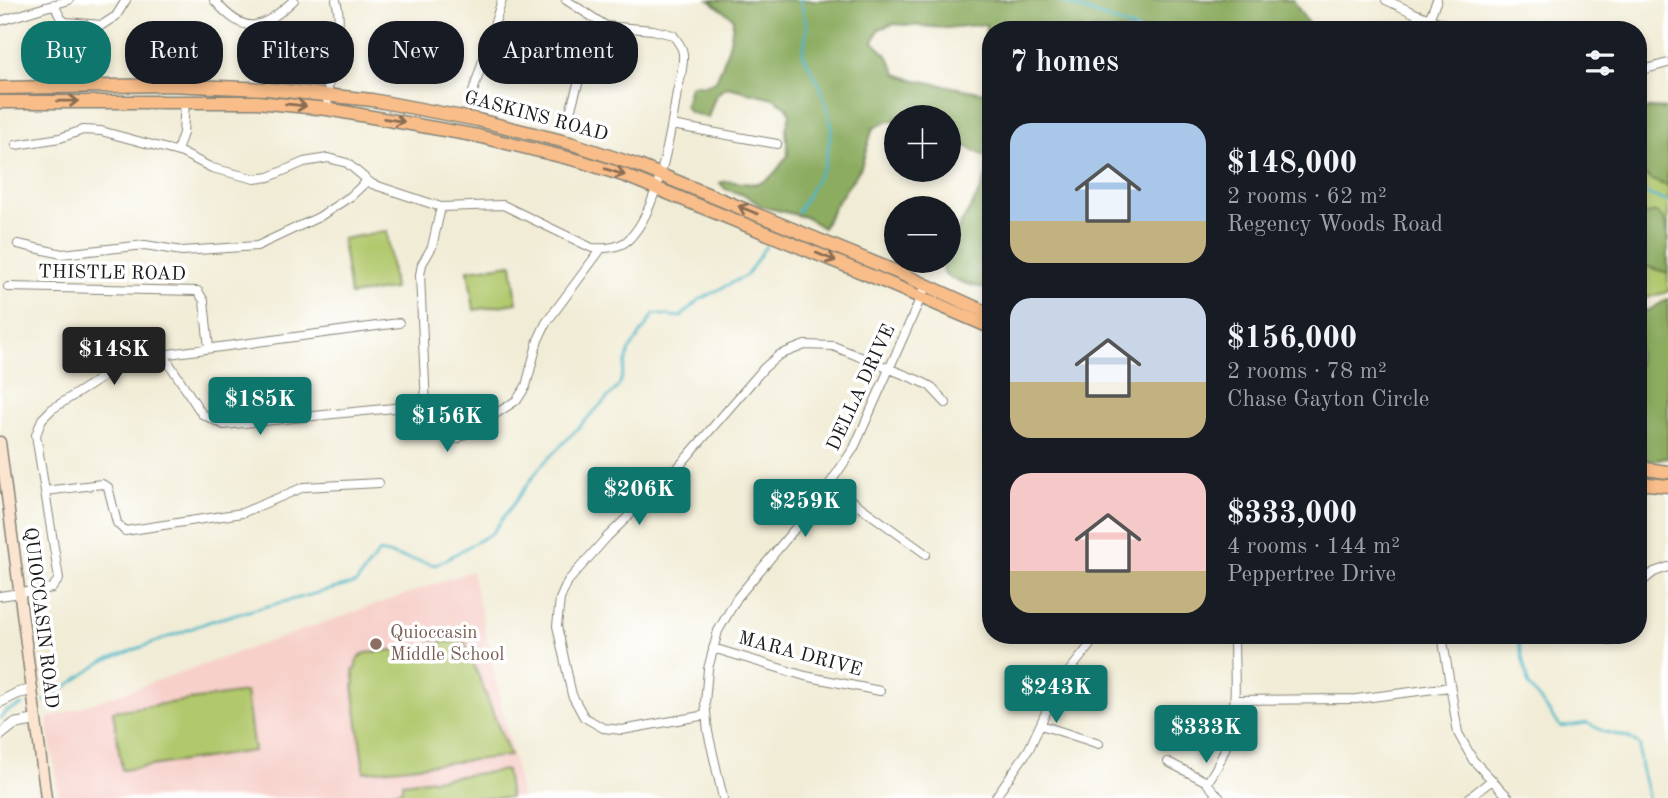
<!DOCTYPE html>
<meta charset="utf-8">
<style>
:root{--surface:#171b24;--page:#242831;--text:#f1f3f6;--muted:#9ea1a6;--accent:#0f766e}
body{margin:0;font-family:"Old Standard TT",serif;background:var(--page);color:var(--text);height:100vh;display:flex;flex-direction:column;font-size:26px;white-space:nowrap}
*{box-sizing:border-box;margin:0}
p{font-size:23px;color:var(--muted)}
.icon{flex:none;width:38px;height:38px;fill:none;stroke:currentColor;stroke-width:2;stroke-linecap:round;stroke-linejoin:round}
.map{position:relative;flex:1;overflow:hidden}
.panel{position:absolute;left:982px;top:21px;width:665px;height:623px;display:flex;flex-direction:column;background:var(--surface);border-radius:28px;box-shadow:0 4px 10px #0003}
.panel>*{flex:none}
.top-card{position:absolute;left:21px;top:21px;width:665px;height:63px;display:flex;gap:14px}
.buttons{position:absolute;left:884px;top:105px;display:grid;gap:14px}
.buttons a{display:grid;place-items:center;width:77px;height:77px;border-radius:50%;background:var(--surface);box-shadow:0 4px 10px #0003;font-size:35px}
.price{position:absolute;translate:-50% -60px;padding:0 16px;border-radius:7px;background:var(--accent);color:#fff;font-size:23px;line-height:46px;filter:drop-shadow(0 2px 4px #0008)}
.price::after{content:'';position:absolute;left:50%;top:42px;width:21px;height:16px;margin-left:-10px;background:inherit;clip-path:polygon(0 0,100% 0,50% 100%)}
.price.current{background:#222;color:#fff}
ul{padding:0;list-style:none}
li{display:flex;align-items:center;gap:21px;height:175px;padding:0 28px}
li span{display:grid;place-items:center;flex:none;width:196px;height:140px;border-radius:21px;color:#555}
li>.icon{margin-inline-start:auto}
span .icon{width:84px;height:84px;fill:#fffc;stroke-width:1}
li b{font-size:30px}
h2{display:flex;justify-content:space-between;align-items:center;height:84px;padding:0 28px;font-size:30px}
.pill{padding:0 24px;border-radius:28px;background:var(--surface);box-shadow:0 4px 10px #0003;font-size:24px;line-height:63px}
.pill.current{background:var(--accent);color:#fff}
.map>svg:first-child{display:block}
.built{fill:#f7d0ca}
.green{fill:#b1c86c;stroke:#667244;stroke-width:2}
.forest{fill:#8cac60;stroke:#54643e;stroke-width:2}
.lines{fill:none;stroke-linecap:round;stroke-linejoin:round}
.stream{stroke:#4ab6c7;stroke-width:2.5}
.minor-casing{stroke:#868478;stroke-width:10}
.tertiary-casing{stroke:#868478;stroke-width:12}
.secondary-casing{stroke:#868478;stroke-width:13}
.primary-casing{stroke:#868478;stroke-width:15}
.minor{stroke:#fff;stroke-width:8}
.tertiary{stroke:#fff;stroke-width:10}
.secondary{stroke:#fce5d0;stroke-width:10}
.primary{stroke:#f8bd89;stroke-width:12}
.oneway{stroke:#8a6c52}
.education-dot{fill:#8d6e63;stroke:#fff;stroke-width:2.5}
.labels{text-anchor:middle;dominant-baseline:central;stroke-width:7;stroke-linejoin:round;paint-order:stroke}
.street-label{font-size:19px;fill:#1c1c1c;stroke:#fff}
.education-label{font-size:19px;fill:#785e54;stroke:#fff;text-anchor:start}
</style>
<div class="map">
<svg width="1668" height="798" viewBox="0 0 1668 798">
<rect width="100%" height="100%" fill="#fff"/>
<filter id="ink" filterUnits="userSpaceOnUse"><feTurbulence type="fractalNoise" baseFrequency=".0143" numOctaves="2"/><feDisplacementMap in="SourceGraphic" scale="14" xChannelSelector="R" yChannelSelector="G"/><feConvolveMatrix kernelMatrix="1 2 1 2 8 2 1 2 1" color-interpolation-filters="sRGB"/></filter>
<filter id="wash" filterUnits="userSpaceOnUse"><feTurbulence type="fractalNoise" baseFrequency=".00686" numOctaves="4" result="noise"/><feDisplacementMap in="SourceGraphic" scale="28" xChannelSelector="R" yChannelSelector="G"/><feGaussianBlur stdDeviation="1.57" result="paint"/><feColorMatrix in="noise" values="0 0 0 0 0 0 0 0 0 0 0 0 0 0 0 0 0 1.4 0 .05"/><feComposite in="paint" operator="in"/></filter>
<g filter="url(#wash)">
<rect width="100%" height="100%" fill="#f1ecd5"/>
<path class="built" d="M472,571L522,798H59L47,719Z"/>
<path class="green" d="M1638,158L1668,164V292L1638,300Z
M387,231L394,289L350,295L342,239Z
M512,264L517,303L474,310L468,270Z
M431,642H465L510,756L364,772L353,685L355,684L353,670L356,669C355,660 358,656 366,653L431,646Z
M246,692L254,751L122,770L113,711Z
M506,770L510,798H370V796L402,790V783Z"/>
<path class="forest" d="M709,0H1293L1312,30H990V67C977,46 987,45 986,24L946,28L894,24L879,29L873,42L887,55L897,74L911,79L990,94V291C977,283 935,284 944,261H948C948,225 991,196 987,158C975,149 960,146 949,136L948,117H896V122L889,121L873,128L861,167L834,207L823,228L805,217L761,206L747,196L725,189L720,183C728,180 735,182 743,183C769,187 774,174 788,155L786,129L790,114L787,107L773,98L727,87C714,93 712,105 708,118L689,112L685,106L690,86L696,84L702,86L716,81C724,62 733,39 733,18Z
M1648,108L1668,109V186L1654,181L1638,170V114Z
M1656,212L1665,220L1668,242V273L1638,264V216Z
M1668,299V458L1651,461L1638,458V311L1649,310Z"/>
<g class="lines">
<path class="stream" d="M1057,0L1138,30
M1120,0L1127,4L1130,0
M1638,190L1668,202
M798,212L825,164L832,127L822,90L803,54L807,27L800,0
M1517,635L1529,686L1561,727L1587,723L1605,732L1628,737L1640,746C1637,764 1646,780 1648,798
M45,701L104,661L214,620L356,583L379,552L436,565L492,533L541,466L619,386L629,351L654,314L681,317L697,301L747,275L766,246
M0,718L7,711L22,705"/>
</g>
</g>
<g filter="url(#ink)">
<g class="lines">
<g class="minor-casing">
<path id="minor" d="M214,0C246,37 261,30 294,0
M1386,0L1414,13L1460,30
M54,4L60,17L65,22L102,25L116,16L126,0
M1429,19L1437,0
M0,21L69,0
M1638,71L1668,63
M473,92L502,0
M327,109C328,95 328,79 331,65C335,42 343,23 336,0
M569,115L592,36L600,22
M672,125L777,144
M16,145L60,138L83,130L101,131L182,153L212,168L255,179L269,177L304,162L328,158L347,163L372,184L441,207L503,205L592,248C603,249 619,248 628,240C658,212 671,132 677,92C680,80 684,66 683,54C683,47 677,41 673,35L653,30L606,26L566,0
M177,151L183,133L185,100
M441,207L432,247L422,264L420,275L426,406L433,427L448,440L457,439L517,400L526,386L538,340L546,323L601,249
M18,244L62,254L145,245L182,251L257,246L319,217L351,196L367,181
M8,287L198,291L204,301L209,348
M163,354L202,414L224,425L404,407
M830,485L926,554
M45,491L102,484L108,487L117,523L125,531L242,513L304,487L379,483
M1638,585L1654,572L1668,567
M0,596L47,589L52,588L59,579L36,435L42,419L52,409L131,359L399,323
M1442,635L1458,733L1473,760L1509,798
M1610,641L1612,635
M713,648L805,676L880,691
M1234,700L1356,699L1450,687
M706,715L622,730L603,728L584,717L572,695L557,626L560,599L568,581L607,537L674,472L764,368L779,355L805,345L833,346L920,381L930,386L946,403
M1041,725L1099,744
M1168,762L1205,781L1220,798
M1207,783C1242,732 1234,694 1234,635
M723,798L708,732L705,703L708,669L718,631L737,598L818,501L854,448L926,286
M995,798L1029,749L1059,684L1098,635
M1469,798L1492,780"/>
</g>
<g class="tertiary-casing">
<path id="tertiary" d="M0,702L18,693L32,690
M0,735L14,724L36,720"/>
</g>
<g class="secondary-casing">
<path id="secondary" d="M0,442L46,798"/>
</g>
<g class="primary-casing">
<path id="primary" d="M0,88L168,85L267,89L372,100L478,120L570,143L639,166L904,275L990,314
M0,102H257L327,109L478,136L580,161L626,176L876,278L990,327
M1638,468L1668,472
M1638,483L1668,486"/>
</g>
<use href="#minor" class="minor"/>
<use href="#tertiary" class="tertiary"/>
<use href="#secondary" class="secondary"/>
<use href="#primary" class="primary"/>
</g>
<defs><path id="oneway-shaft" d="M-6 0H5M1.5-3L5.5 0L1.5 3" fill="none" stroke-width="1.6" stroke-linecap="round" stroke-linejoin="round" transform="scale(1.75)"/></defs>
<g class="oneway">
<use href="#oneway-shaft" transform="translate(68 101) rotate(-1)"/>
<use href="#oneway-shaft" transform="translate(296 105) rotate(6)"/>
<use href="#oneway-shaft" transform="translate(394 120) rotate(9)"/>
<use href="#oneway-shaft" transform="translate(615 172) rotate(18)"/>
<use href="#oneway-shaft" transform="translate(748 210) rotate(-158)"/>
<use href="#oneway-shaft" transform="translate(826 257) rotate(22)"/>
</g>
</g>
<circle class="education-dot" cx="376" cy="644" r="7"/>
<g class="labels">
<g class="street-label">
<text transform="translate(536 117) rotate(15)">GASKINS ROAD</text>
<text transform="translate(112 274) rotate(1)">THISTLE ROAD</text>
<text transform="translate(862 388) rotate(-65)">DELLA DRIVE</text>
<text transform="translate(40 618) rotate(83)">QUIOCCASIN ROAD</text>
<text transform="translate(800 655) rotate(15)">MARA DRIVE</text>
</g>
<g class="education-label">
<text x="390" y="633">Quioccasin<tspan x="390" dy="22">Middle School</tspan></text>
</g>
</g>
</svg>
<div class="buttons">
<a>+</a>
<a>−</a>
</div>
<b class="price current" style="left:114px;top:387px">$148K</b>
<b class="price" style="left:260px;top:437px">$185K</b>
<b class="price" style="left:447px;top:454px">$156K</b>
<b class="price" style="left:639px;top:527px">$206K</b>
<b class="price" style="left:805px;top:539px">$259K</b>
<b class="price" style="left:1056px;top:725px">$243K</b>
<b class="price" style="left:1206px;top:765px">$333K</b>
<div class="top-card">
<a class="pill current">Buy</a>
<a class="pill">Rent</a>
<a class="pill">Filters</a>
<a class="pill">New</a>
<a class="pill">Apartment</a>
</div>
<section class="panel">
<h2>7 homes<svg class="icon" aria-label="filters" viewBox="0 0 24 24"><path d="M4 7h16M4 17h16"/><circle cx="9" cy="7" r="2"/><circle cx="15" cy="17" r="2"/></svg></h2>
<ul>
<li><span style="background:linear-gradient(#a9c7e8 70%,#c2b280 0)"><svg class="icon" aria-label="home" viewBox="0 0 24 24"><path d="M3 11l9-7 9 7M6 9v11h12V9"/></svg></span><div><b>$148,000</b><p>2 rooms · 62 m²</p><p>Regency Woods Road</p></div></li>
<li><span style="background:linear-gradient(#c9d6e8 60%,#c2b280 0)"><svg class="icon" aria-label="home" viewBox="0 0 24 24"><path d="M3 11l9-7 9 7M6 9v11h12V9"/></svg></span><div><b>$156,000</b><p>2 rooms · 78 m²</p><p>Chase Gayton Circle</p></div></li>
<li><span style="background:linear-gradient(#f6c9c9 70%,#c2b280 0)"><svg class="icon" aria-label="home" viewBox="0 0 24 24"><path d="M3 11l9-7 9 7M6 9v11h12V9"/></svg></span><div><b>$333,000</b><p>4 rooms · 144 m²</p><p>Peppertree Drive</p></div></li>
</ul>
</section>
</div>
